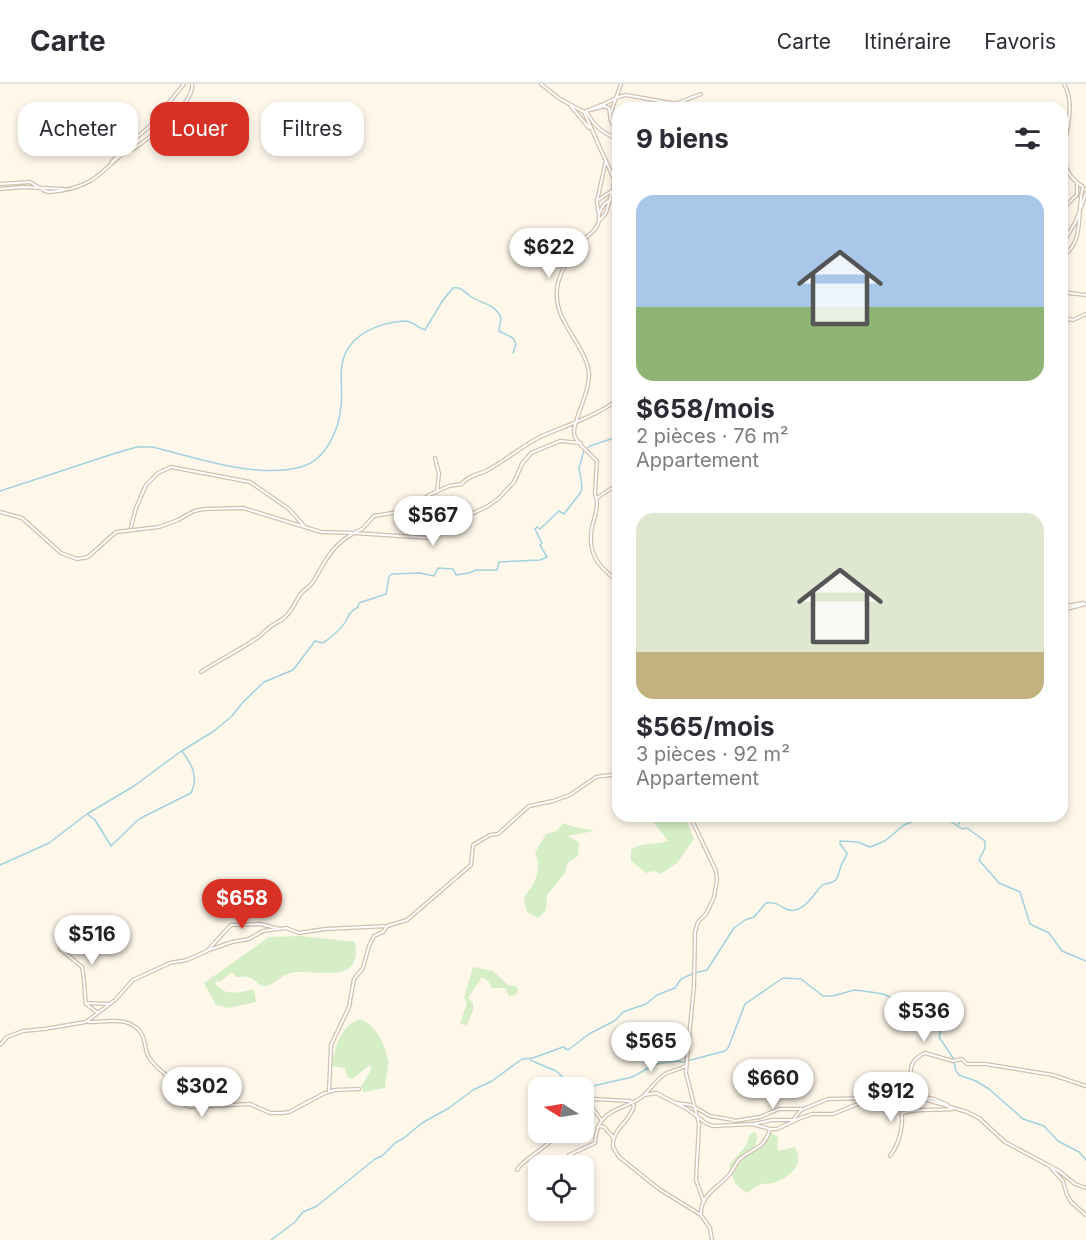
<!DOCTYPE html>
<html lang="fr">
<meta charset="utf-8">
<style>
:root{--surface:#fff;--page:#f7f7f7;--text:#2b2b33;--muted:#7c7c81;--line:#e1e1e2;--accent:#d93025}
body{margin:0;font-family:Inter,sans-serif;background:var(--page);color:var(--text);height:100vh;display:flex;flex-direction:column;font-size:22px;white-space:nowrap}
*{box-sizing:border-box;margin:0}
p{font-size:20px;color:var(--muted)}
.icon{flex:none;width:33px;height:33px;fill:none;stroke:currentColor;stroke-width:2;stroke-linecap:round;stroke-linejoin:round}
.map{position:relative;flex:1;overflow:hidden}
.details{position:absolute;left:612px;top:18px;width:456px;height:720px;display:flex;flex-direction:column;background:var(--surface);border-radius:18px;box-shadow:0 3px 9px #0003}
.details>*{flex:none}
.top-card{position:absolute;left:18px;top:18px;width:504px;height:54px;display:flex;gap:12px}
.needle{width:39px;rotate:281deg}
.controls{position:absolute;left:528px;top:993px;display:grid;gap:12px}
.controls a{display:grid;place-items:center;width:66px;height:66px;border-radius:12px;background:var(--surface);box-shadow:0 3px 9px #0003;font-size:30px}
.price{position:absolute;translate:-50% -51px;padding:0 14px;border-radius:21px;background:#fff;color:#222;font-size:20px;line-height:39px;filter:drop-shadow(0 2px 3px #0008)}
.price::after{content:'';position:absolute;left:50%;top:36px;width:18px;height:14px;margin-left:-9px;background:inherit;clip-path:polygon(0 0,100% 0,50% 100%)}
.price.active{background:var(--accent);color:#fff}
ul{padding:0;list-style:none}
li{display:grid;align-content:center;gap:12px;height:318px;padding:0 24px}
li span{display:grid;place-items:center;height:186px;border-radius:18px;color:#555}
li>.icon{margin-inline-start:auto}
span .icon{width:108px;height:108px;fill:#fffc;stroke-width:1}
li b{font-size:26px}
h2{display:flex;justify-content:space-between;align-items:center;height:72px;padding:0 24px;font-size:26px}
.pill{padding:0 21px;border-radius:18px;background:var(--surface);box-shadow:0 3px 9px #0003;font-size:21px;line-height:54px}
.pill.active{background:var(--accent);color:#fff}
header{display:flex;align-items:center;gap:36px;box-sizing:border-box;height:84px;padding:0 30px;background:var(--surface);border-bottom:2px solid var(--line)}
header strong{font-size:28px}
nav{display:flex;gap:33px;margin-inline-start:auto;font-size:21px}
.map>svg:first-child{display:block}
.green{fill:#d5eec6}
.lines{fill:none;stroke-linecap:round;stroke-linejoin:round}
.stream{stroke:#a1d2dd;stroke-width:1.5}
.minor-casing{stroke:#d2bfae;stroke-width:4.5}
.minor{stroke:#fff;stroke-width:2}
</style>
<header>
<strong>Carte</strong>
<nav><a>Carte</a><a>Itinéraire</a><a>Favoris</a></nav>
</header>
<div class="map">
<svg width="1086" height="1156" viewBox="0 0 1086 1156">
<rect width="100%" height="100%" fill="#fef7ea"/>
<path class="green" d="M649,732H685L694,755L677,779L661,790L654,787L646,789L631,777V766C641,758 656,761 668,757Z
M563,739C573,744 583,743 594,747L567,752L579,758L578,772L568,778L565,789L547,811L546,826L538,834L528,829C519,808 528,813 534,798C539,789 539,777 535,769L546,750L557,747Z
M300,852L355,858C363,903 317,884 291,889C282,891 274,900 266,902C259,903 256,896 250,894C246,892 240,893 236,893L232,888L221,897L215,898C223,913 239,909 254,905L256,918L229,924L216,921L204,899L269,853Z
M473,883L493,887L508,901L516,902L518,905L516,911L509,912L505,904H492L488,897L482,893L468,914L473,919V926L467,941L460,940L467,919L464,914Z
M360,935C375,940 385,960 388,976C389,983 385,996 385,1004L363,1008L361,1003L371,986L370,981L352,995L347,993L345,984L331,982C336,963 339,942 360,935Z
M769,1047L778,1053L777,1063L779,1067L795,1063C805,1081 790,1093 773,1099C769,1100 763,1099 759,1101C755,1103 750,1107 746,1109L735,1099L729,1082C739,1067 745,1069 750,1050L755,1048L758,1053L754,1065L764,1057Z"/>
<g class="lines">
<path class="stream" d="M0,407L116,369L137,363H153C196,374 257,395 301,383C326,376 339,346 341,322C343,307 339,290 343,276C350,250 380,238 405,237C413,237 418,244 425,246L443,216L453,204C462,203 463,207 470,212C481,220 495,219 501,234L499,247L513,254L516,260L513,269
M87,730L95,736L111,762L139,735L191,709C199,694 192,680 182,667
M959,740L961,732
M0,781L49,759L87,730L134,702L180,668L214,647L232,632L243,618L264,598L293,586L315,557L323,559C331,553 341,546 346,537C349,530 350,528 358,523L359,519L386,510L389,492L392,490L420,489L434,492L438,484L453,485L456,491L469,489L476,486H497L499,478L540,476L547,473L540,461L542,459L535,445L537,443L540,445L559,427L564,430L581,408L582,402L579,384L584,366L590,362L614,354V351L618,349
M695,889L707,886L734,844L745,836L754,833L766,819C774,818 778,820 784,824C801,834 813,811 822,801C838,797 836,798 841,782C842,778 846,774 847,769L840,760V757L858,758L870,763L885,757L904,741L916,736L950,737L962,745L967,744L985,757V764L979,776L999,799L1020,808L1030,840L1049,849L1062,867L1086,877
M530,976L556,987L571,1000L581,1004
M584,1004L632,993L656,980L676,977L683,978L725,967L728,964L745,920L783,894L801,895L823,912H833L854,906L864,907L883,910L899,917L925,921L936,929L943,937L939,953L953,974L956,987L959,991L976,997L989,1005L1023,1035L1044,1042L1058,1057L1079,1068L1086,1076
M271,1156L295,1138L303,1128L317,1122L375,1075L382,1072L395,1059L404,1054L422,1039L449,1024L473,1006L492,997L522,975L533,974L563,963L568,966L589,950L616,936L623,928L646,920L657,911L675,904L681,895L692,890"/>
<g class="minor-casing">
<path id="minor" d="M541,0L560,15L584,28L614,95L613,106L597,117C597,124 601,133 598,140C594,151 582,154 576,162C570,168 560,191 558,199C550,234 580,253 588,283C594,306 569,340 575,353C579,361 590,370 597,377L595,410C599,419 596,429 593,439C586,466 596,482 618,497
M675,20L701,10
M570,21L589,44
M602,21L618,13L626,11L699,24
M605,22L586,27C594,42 602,49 618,55
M606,23L609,24L611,37L618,48
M589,26L601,21
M611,28L621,0
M111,79L124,64L149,43L184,0
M614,95L616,82L615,44
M0,100L30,98L45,107L49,108C63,107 78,104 90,97C101,91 109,81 119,73C123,69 130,67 135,64C150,53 195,19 192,0
M0,105L23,103L64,105
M597,117L606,76
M1062,125L1077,111V100
M599,130C603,119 608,115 618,115
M599,137L606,129L612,107
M1062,161L1076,137L1086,109
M1062,172C1086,159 1076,125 1083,103C1042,78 1084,34 1064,0
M1062,205L1069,209L1086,211
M1062,234L1073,236L1086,230
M435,374L439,390L437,407
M597,414L618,400
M0,428L22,434L61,469L77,475L88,473L116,448L159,443L178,436L194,427L204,425L243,424L321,448L354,449L362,445L374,432L410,426L429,411L449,402L462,400C466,393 478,390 486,387C505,377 523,361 542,352C568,341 595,332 618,316
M131,443L136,424L146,401L158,389L171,383L250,398L289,425L304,442
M1062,523L1083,519
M1062,526L1086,520
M201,588C220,575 241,566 260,552C263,549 266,546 270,543C275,539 281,537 285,533C291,528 294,521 298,514C301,507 309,504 313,498C326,476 331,462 354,449L430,454L453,439L488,422L499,414L514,398L522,380L531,369L560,357L581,359
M690,732L716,787L717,796L714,813L706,830L698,838L695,848L694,902L687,975L686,989L699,1040L696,1096L704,1118
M67,846L66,856L60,865L82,883C85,896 84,908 86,920L98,929
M209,866L232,858L249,855L263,847L277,845
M86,919L110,920
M89,938C108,938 134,931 143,953C146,961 145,969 150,975C159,988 174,996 185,1006C184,1014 181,1019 189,1023L250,1020L270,1029H282L289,1028L325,1009L335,1006L359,1005
M0,961L7,953L23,947L44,945L86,938L115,916L133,896L170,879L187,876L207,867L231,841L260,840L280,845L286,844L299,849L325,845L387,842L407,836L471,781L473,761L490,751L498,750L529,722L553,717L570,711L596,693L618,690
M329,1008L331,961L349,923L354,895L363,884L369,862L374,852L383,848L387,842
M907,1010C918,994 900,981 925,969L953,977L962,975L967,980H985L1053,991L1086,1002
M644,1011L656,1009L687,1025L707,1040L714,1042L752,1040L770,1045H777L798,1035L812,1030H833L888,1008L904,1009L967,1028L979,1034L1005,1058L1059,1087L1075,1100L1086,1104
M913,1011L934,1015L948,1021
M584,1018L594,1015L630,1017L632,1019
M588,1018L602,1037
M632,1019L634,1022C630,1039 612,1043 613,1063L619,1073L659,1105L701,1131L710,1144L712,1156
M677,1019L691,1021L710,1032L733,1036
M903,1029C919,1024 936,1027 953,1025
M793,1036L801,1026L828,1015L872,1014
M734,1037L760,1033L779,1025H801
M754,1040L772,1036H792
M600,1042L604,1043L613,1053
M890,1072C904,1053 906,1028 895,1007
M564,1082L569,1071L595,1059C597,1023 621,1028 642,1013C650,1006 656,996 665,990C672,986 680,986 687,981
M1051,1084L1063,1097L1067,1111L1072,1119L1086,1131
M517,1086C524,1073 548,1065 559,1048
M701,1130C700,1112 716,1105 727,1093C733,1088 735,1079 741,1074C755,1063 764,1065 770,1045"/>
</g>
<use href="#minor" class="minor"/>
</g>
</svg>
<div class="controls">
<a><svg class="needle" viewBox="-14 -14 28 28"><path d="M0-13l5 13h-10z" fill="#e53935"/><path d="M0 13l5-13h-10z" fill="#7c7c81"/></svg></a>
<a><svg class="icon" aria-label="locate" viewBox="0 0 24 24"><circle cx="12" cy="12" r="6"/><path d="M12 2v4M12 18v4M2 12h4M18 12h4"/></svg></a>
</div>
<b class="price" style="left:549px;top:195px">$622</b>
<b class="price" style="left:433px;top:463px">$567</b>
<b class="price active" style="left:242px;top:846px">$658</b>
<b class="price" style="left:92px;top:882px">$516</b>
<b class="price" style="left:924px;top:959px">$536</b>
<b class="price" style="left:651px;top:989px">$565</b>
<b class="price" style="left:773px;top:1026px">$660</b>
<b class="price" style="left:202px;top:1034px">$302</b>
<b class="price" style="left:891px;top:1039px">$912</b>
<div class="top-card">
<a class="pill">Acheter</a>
<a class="pill active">Louer</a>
<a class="pill">Filtres</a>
</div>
<section class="details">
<h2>9 biens<svg class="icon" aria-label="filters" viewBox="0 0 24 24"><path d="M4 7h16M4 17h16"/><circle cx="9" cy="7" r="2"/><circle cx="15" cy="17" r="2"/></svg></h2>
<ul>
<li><span style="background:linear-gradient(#a9c7e8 60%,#8fb573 0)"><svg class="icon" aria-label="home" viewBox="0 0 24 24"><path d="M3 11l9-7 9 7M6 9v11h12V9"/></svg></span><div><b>$658/mois</b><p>2 pièces · 76 m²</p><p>Appartement</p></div></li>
<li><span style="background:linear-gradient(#dfe7d0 75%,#c2b280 0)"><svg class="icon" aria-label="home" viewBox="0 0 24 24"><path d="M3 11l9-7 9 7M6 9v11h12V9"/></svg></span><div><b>$565/mois</b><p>3 pièces · 92 m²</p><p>Appartement</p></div></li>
</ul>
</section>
</div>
